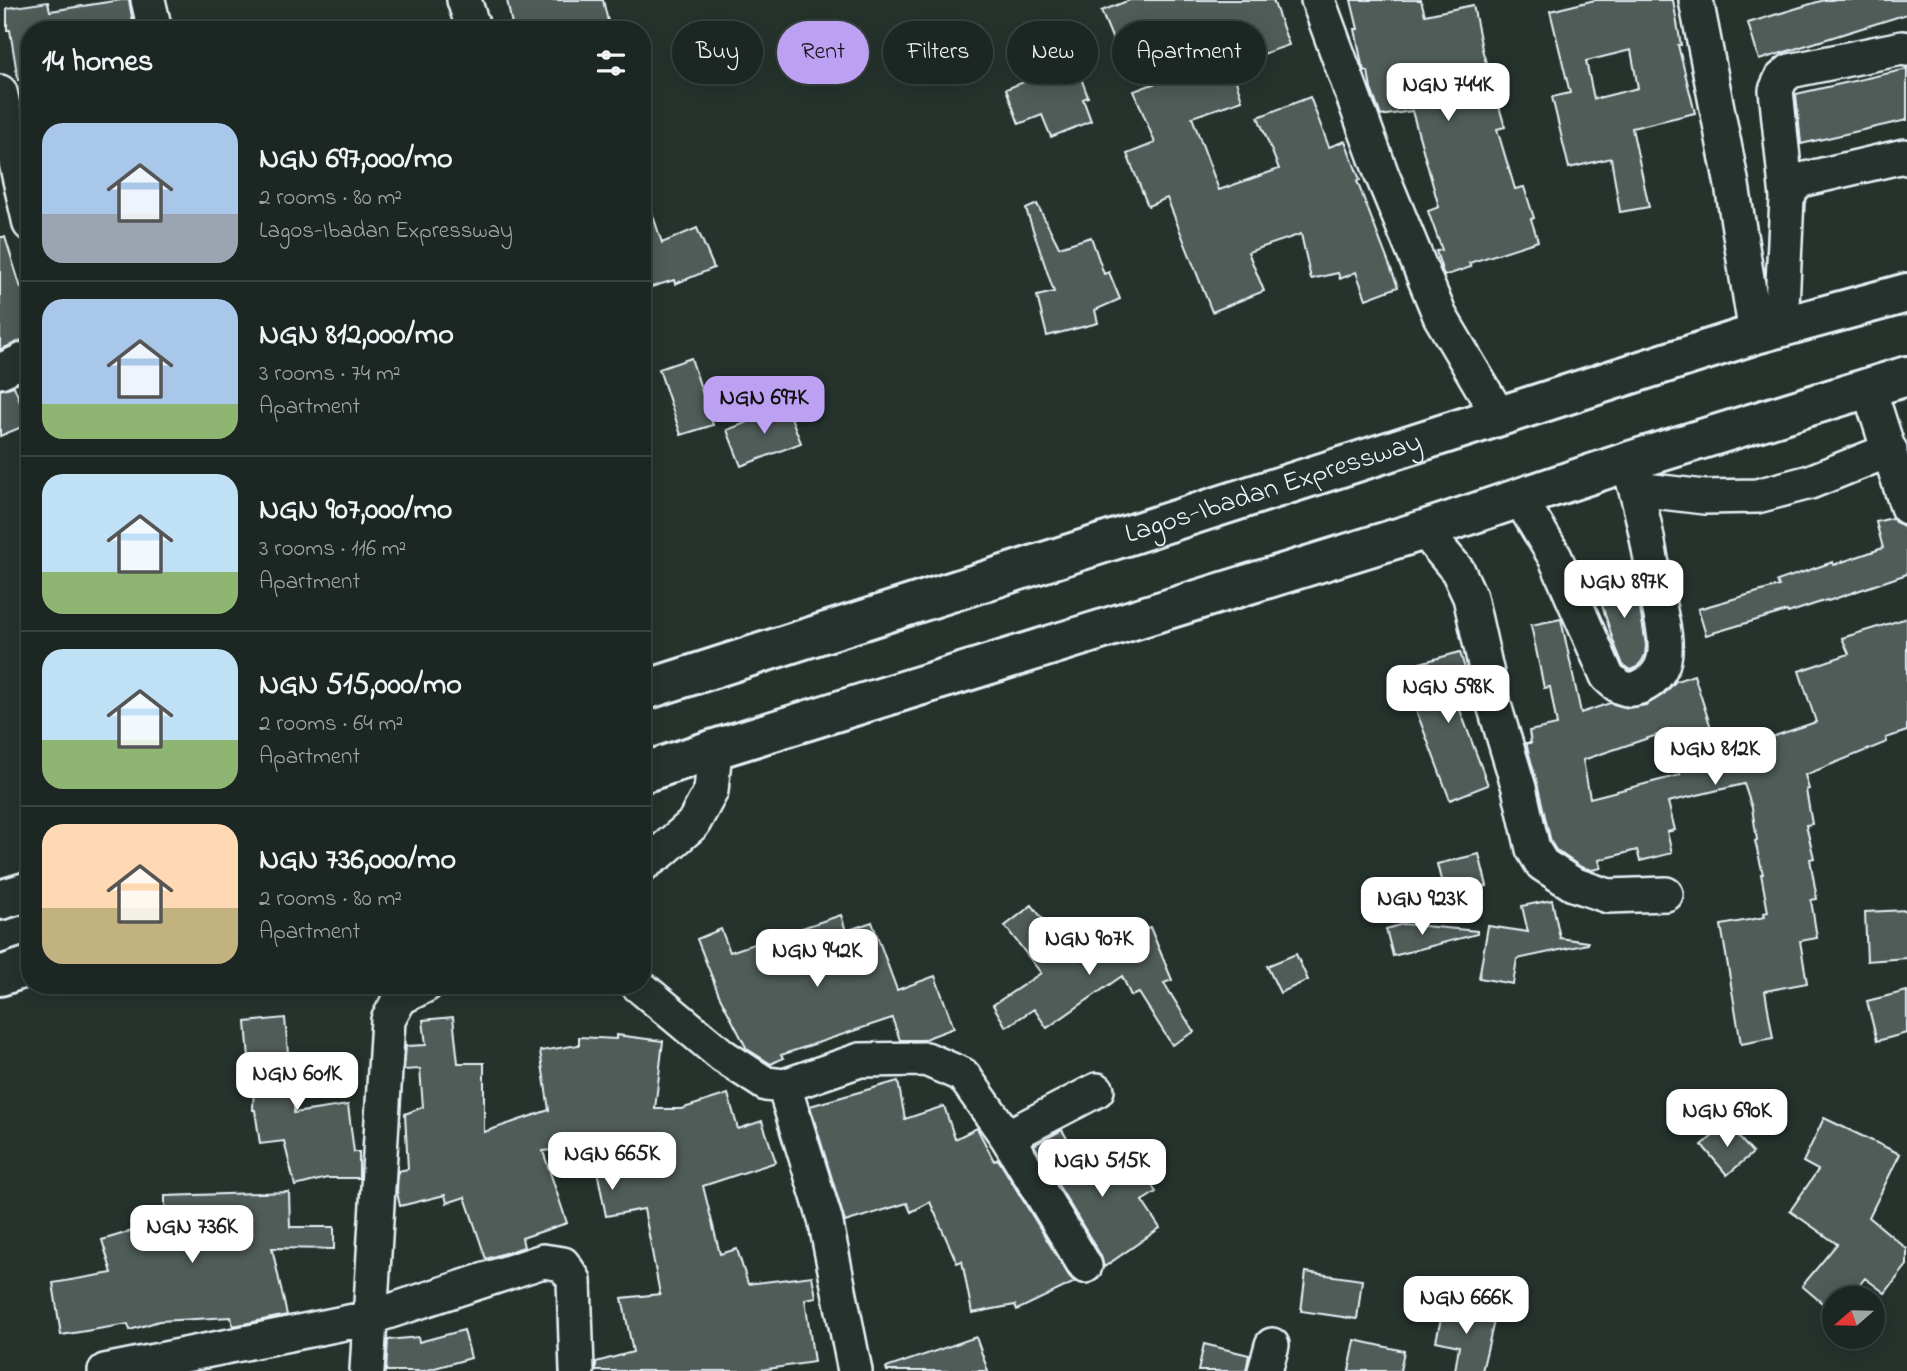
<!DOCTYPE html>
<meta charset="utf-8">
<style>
:root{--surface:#1c2622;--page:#252e2a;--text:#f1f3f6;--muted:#a0a5a5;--line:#3a4340;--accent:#bca0f2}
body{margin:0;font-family:"Indie Flower",sans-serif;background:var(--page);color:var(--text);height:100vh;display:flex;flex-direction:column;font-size:26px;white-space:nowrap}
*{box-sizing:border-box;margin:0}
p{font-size:23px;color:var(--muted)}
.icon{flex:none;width:38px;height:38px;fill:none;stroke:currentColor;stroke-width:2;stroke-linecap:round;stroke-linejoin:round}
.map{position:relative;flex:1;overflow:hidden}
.panel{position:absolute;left:21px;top:21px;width:630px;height:973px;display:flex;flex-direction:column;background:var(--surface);border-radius:28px;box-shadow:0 4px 18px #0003,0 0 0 2px var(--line)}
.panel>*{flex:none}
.banner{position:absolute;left:672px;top:21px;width:665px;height:63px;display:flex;gap:14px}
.needle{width:46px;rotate:250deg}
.fabs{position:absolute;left:1822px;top:1286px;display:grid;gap:14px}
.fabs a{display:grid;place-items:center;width:63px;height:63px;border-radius:50%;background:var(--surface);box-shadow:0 4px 18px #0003,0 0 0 2px var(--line);font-size:35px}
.price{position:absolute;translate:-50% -60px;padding:0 16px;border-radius:14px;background:#fff;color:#222;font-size:23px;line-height:46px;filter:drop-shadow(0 2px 4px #0008)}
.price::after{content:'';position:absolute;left:50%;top:42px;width:21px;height:16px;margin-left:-10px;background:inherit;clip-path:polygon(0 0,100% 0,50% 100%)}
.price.on{background:var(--accent);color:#111}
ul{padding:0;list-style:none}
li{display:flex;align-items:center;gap:21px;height:175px;padding:0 21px}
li+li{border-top:2px solid var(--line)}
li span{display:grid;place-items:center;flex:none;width:196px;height:140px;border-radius:21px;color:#555}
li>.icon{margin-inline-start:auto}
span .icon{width:84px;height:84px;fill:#fffc;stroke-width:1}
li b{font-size:30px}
h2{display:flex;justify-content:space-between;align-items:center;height:84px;padding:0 21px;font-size:30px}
.tag{padding:0 24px;border-radius:32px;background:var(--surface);box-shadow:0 4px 18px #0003,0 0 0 2px var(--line);font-size:24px;line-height:63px}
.tag.on{background:var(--accent);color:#111}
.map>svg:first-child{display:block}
.building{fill:#505c59;stroke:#e8f1f8;stroke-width:2;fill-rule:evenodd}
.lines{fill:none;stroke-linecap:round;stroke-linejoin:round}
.minor-casing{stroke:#e8f1f8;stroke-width:38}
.highway-casing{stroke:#e8f1f8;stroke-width:44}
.minor{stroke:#26332d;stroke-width:33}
.highway{stroke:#26332d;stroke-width:38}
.labels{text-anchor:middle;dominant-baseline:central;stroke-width:7;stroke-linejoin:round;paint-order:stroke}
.street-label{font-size:28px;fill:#e8f1f8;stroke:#26332d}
</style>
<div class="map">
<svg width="1907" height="1371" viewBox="0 0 1907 1371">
<rect width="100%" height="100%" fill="#26332d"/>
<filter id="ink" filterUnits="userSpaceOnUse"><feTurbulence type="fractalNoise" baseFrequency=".0143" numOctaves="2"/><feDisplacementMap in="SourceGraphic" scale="14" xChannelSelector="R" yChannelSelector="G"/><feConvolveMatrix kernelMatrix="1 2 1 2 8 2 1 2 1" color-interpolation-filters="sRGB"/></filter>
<g filter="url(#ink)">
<path class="building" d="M121,0H129L133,23L90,30H30V79L18,80L10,30H7V8L48,2L50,11Z
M507,0H603L610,30H513Z
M1130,0H1273L1289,45L1231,65L1242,100L1192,117L1219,190L1279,169L1258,117L1310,97L1329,147L1345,141L1360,180L1357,181L1398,287L1366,299L1356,272L1340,279L1338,273L1311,279L1301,234L1248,252L1264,291L1212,312L1167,198L1148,206L1127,154L1155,143L1134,91L1180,74L1162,22L1113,40L1101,11Z
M1351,0H1421L1425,15L1473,5L1482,49L1505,127L1497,129L1515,189L1524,187L1534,218L1531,219L1538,241L1469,263L1471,267L1444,276L1436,251L1442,250L1428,211L1439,207L1412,111L1381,116L1371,89L1368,71H1365L1362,65L1355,29H1358Z
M1595,0H1673L1681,45H1678L1695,113L1632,128L1649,207L1620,212L1611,158L1569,168L1552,97L1570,93L1550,11ZM1631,50L1638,88L1594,99L1586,61Z
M1824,0H1907V14L1759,60L1748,23Z
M1075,62L1088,97L1083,99L1091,121L1051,137L1042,115L1019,124L1006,89Z
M1907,69V120L1801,144L1796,94Z
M646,194L662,243L697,228L714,268L675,284L674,280L642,290V195Z
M1037,204L1059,247L1091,237L1104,274L1109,272L1120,299L1095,310L1098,323L1047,336L1037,296L1054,292L1026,209Z
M0,237H5L21,288L23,287L30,306V338L22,340L0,350Z
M691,358L713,425L681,435L659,369Z
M14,386L29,424L0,436V390Z
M787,407L801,443L741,466L727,430Z
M1892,518L1895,522L1904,526L1907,538V574L1828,601L1827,600L1788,613L1787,611L1706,635L1698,609L1779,586L1777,581L1833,562V565L1883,548L1876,522Z
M1631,575L1639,603L1646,645L1645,655L1642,661L1637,667L1630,670L1623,665L1614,643L1596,586Z
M1907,618V731L1886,738L1887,742L1805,775L1809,789L1806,790L1812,824L1806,825L1814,858L1810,859L1817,899L1811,900L1817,938L1800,941L1807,983L1765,991L1773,1038L1741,1044L1721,925L1765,917L1764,913L1768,912L1761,874H1763L1755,841L1757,840L1752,808L1744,784L1668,802L1675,830L1667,832L1672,853L1640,861L1637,850L1599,860L1601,868L1592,870L1581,867L1556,850L1551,842L1537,783L1526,743H1531L1529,731L1557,725L1550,687L1544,688L1531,625L1561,619L1581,713L1610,703L1628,708L1646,705L1664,694L1676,681L1694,675L1713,734L1716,733L1721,754L1816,722L1799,671L1849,654L1842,638ZM1669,731L1680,775L1590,798L1583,760Z
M1460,652L1471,689L1454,694L1488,785L1450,800L1408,689L1426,684L1420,663Z
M1479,854L1487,886L1445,896L1437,864Z
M1552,900L1560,938L1588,942V944L1517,959L1513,984L1479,978L1488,926L1528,932L1522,906Z
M1032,905L1074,960L1150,927L1172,980L1164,983L1194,1032L1172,1045L1139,993L1131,996L1122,976L1047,1028L1034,1009L1006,1027L993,1005L1041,973L1005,926Z
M1907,910V958L1867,961L1865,912Z
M841,915L846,931L872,922L897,990L935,976L954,1028L922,1040H900L892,1018L781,1055L783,1058L771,1064L747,1049L719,995L697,939L721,929L730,952Z
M1403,924L1477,931V934L1393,956L1386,929Z
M1296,954L1308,980L1280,993L1267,966Z
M1907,991V1033L1877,1041L1867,1001Z
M453,1017L458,1063H484V1132L549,1110L540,1051L579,1045V1037L616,1039V1035L663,1041L655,1109H681L728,1094L738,1129L762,1121L776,1162L703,1186L720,1254L737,1249L748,1284L812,1276L816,1297L805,1299L814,1362L754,1371H596V1362L633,1352L622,1298L660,1294L644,1209L606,1216L592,1145L543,1151L567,1223L522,1238L524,1247L486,1259L465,1197L447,1203L445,1195L400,1206L397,1192L398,1171L408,1169L405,1114L423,1107L420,1069L404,1070L406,1046L426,1045L423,1020Z
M285,1018L289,1065H296L294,1113L348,1105L354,1152H359V1178H327L295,1186L284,1141L260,1144L255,1110H253L255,1057L249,1058L246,1022Z
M898,1081L905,1119L944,1106L955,1139L977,1128L994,1161L998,1159L1069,1276L1075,1282L1017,1310L1015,1305L972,1313L962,1261L957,1263L930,1202L911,1212L907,1203L845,1222L810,1106Z
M1824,1118L1900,1154L1869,1217L1907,1249V1265L1885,1293L1865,1278L1848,1298H1834V1313L1802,1286L1837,1244L1790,1211L1818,1170L1803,1162Z
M1727,1124L1753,1153L1727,1175L1702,1145Z
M1062,1130L1092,1180L1104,1172L1108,1180L1136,1162L1156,1192L1142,1201L1160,1228L1104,1267L1101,1256L1034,1145Z
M289,1192L290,1227H334V1249L272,1248L287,1315L233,1326L231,1317L159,1321L130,1330L128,1324L61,1335L53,1283L112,1273L102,1240L165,1221V1196Z
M1306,1272L1362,1280L1357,1319L1301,1311Z
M1444,1305L1495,1317L1482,1371H1455L1459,1346L1436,1341Z
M464,1330L471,1358L424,1371H386L388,1340L418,1337L419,1342Z
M976,1337L988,1371H887L886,1368Z
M1355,1340L1404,1351L1400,1371H1349Z
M1204,1344L1249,1355L1246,1371H1198Z"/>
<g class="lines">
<g class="minor-casing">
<path id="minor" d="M148,0L155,30
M464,0L474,30
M1318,0L1382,175L1440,316L1499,416
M1696,0L1732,185L1756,334
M0,92L30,224
M1787,198L1776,90L1781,79L1790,71L1902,48L1907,49
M1781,327L1787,198L1793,187L1801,180L1904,156L1907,158
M0,371L30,357
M1868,386L1907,507
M1637,489L1704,497L1757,496L1810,482L1890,450
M1519,497L1555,557L1607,676C1617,686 1625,693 1640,687C1652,682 1661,672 1664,659C1668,640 1661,619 1658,600C1650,553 1643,507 1627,462
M1424,530L1458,571L1470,597L1494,705L1519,788L1533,849L1542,864L1573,884L1608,896L1666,894
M642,865L661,852L693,824L711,791L715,749
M638,985L723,1056L766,1084L784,1086L860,1060L926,1059L963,1075L1007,1137L1085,1266
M784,1086L825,1219L855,1371
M1007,1137L1097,1090
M105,1371L369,1318L543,1261L563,1264L574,1280L577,1371
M367,1371L388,1020L400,998L426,985
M1265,1371L1272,1345"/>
</g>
<g class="highway-casing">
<g id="highway">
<path id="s1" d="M642,691L1756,334L1907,293"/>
<path d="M642,773L715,749L1424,530L1627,462L1907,376"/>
<path d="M0,900L30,891"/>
<path d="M0,976L30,966"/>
</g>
</g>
<use href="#minor" class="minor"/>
<use href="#highway" class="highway"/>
</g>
</g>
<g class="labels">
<g class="street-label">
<text stroke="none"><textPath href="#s1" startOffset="663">Lagos-Ibadan Expressway</textPath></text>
</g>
</g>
</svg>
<div class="fabs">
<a><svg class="needle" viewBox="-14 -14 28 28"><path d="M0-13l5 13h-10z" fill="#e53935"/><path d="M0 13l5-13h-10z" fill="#a0a5a5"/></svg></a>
</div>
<b class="price" style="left:1448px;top:123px">NGN 744K</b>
<b class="price on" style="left:764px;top:436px">NGN 697K</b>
<b class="price" style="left:1624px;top:620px">NGN 897K</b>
<b class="price" style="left:1448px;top:725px">NGN 598K</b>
<b class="price" style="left:1715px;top:787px">NGN 812K</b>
<b class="price" style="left:1422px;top:937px">NGN 923K</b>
<b class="price" style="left:1089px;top:977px">NGN 907K</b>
<b class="price" style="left:817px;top:989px">NGN 942K</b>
<b class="price" style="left:297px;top:1112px">NGN 601K</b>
<b class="price" style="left:1727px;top:1149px">NGN 690K</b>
<b class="price" style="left:612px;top:1192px">NGN 665K</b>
<b class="price" style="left:1102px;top:1199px">NGN 515K</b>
<b class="price" style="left:192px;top:1265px">NGN 736K</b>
<b class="price" style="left:1466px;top:1336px">NGN 666K</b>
<div class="banner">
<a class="tag">Buy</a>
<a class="tag on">Rent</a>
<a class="tag">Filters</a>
<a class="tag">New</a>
<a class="tag">Apartment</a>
</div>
<section class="panel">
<h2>14 homes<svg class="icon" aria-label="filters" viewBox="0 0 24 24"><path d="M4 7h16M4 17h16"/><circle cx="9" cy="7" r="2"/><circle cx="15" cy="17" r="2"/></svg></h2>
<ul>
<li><span style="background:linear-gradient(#a9c7e8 65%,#9aa5b1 0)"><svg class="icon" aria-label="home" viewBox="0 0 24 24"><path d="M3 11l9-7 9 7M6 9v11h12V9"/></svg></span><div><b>NGN 697,000/mo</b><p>2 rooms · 80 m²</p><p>Lagos-Ibadan Expressway</p></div></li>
<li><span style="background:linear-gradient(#a9c7e8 75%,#8fb573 0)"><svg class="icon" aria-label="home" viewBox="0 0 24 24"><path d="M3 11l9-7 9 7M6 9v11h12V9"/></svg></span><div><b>NGN 812,000/mo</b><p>3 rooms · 74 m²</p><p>Apartment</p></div></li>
<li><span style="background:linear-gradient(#bfe0f5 70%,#8fb573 0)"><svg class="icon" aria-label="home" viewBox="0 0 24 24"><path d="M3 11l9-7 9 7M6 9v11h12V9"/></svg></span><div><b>NGN 907,000/mo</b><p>3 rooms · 116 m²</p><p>Apartment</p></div></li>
<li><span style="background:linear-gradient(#bfe0f5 65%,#8fb573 0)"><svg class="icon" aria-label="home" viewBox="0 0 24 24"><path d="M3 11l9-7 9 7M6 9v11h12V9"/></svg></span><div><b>NGN 515,000/mo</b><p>2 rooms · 64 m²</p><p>Apartment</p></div></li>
<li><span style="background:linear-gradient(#ffd9b3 60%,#c2b280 0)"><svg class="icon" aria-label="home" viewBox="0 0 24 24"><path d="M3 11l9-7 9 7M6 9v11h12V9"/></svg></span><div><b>NGN 736,000/mo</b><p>2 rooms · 80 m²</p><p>Apartment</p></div></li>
</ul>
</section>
</div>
